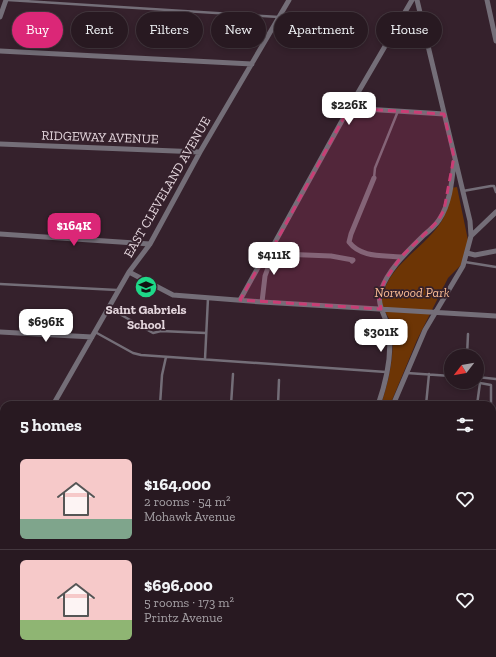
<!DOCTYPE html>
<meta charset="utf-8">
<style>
:root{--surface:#281921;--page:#30222a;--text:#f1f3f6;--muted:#a5a0a5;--line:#44383f;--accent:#db2777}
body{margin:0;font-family:"Zilla Slab",serif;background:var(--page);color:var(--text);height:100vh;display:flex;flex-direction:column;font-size:15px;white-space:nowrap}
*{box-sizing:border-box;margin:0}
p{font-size:13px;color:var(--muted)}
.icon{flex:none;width:22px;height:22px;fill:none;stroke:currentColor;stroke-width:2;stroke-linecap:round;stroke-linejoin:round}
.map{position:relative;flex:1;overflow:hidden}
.drawer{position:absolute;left:0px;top:401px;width:496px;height:256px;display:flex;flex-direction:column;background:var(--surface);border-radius:12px 12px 0 0;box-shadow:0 2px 6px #0003,0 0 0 1px var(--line)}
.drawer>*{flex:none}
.banner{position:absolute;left:12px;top:12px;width:472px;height:36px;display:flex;gap:8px}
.needle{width:26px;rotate:239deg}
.buttons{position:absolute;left:444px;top:349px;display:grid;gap:8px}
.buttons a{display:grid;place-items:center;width:40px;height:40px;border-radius:50%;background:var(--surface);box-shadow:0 2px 6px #0003,0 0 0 1px var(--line);font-size:20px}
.price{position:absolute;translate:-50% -34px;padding:0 9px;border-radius:8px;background:#fff;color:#222;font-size:13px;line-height:26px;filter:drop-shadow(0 1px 2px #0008)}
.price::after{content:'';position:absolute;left:50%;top:24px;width:12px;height:9px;margin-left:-6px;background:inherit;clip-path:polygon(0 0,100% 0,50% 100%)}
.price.on{background:var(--accent);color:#fff}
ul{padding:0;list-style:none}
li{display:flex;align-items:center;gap:12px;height:100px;padding:0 20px}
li+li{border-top:1px solid var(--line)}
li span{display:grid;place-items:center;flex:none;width:112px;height:80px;border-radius:6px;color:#555}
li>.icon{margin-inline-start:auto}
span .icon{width:48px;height:48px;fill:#fffc;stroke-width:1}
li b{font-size:17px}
h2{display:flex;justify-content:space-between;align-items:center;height:48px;padding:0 20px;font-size:17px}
.chip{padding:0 14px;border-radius:18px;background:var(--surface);box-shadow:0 2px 6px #0003,0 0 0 1px var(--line);font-size:14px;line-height:36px}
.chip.on{background:var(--accent);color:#fff}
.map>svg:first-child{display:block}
.green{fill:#6d3505}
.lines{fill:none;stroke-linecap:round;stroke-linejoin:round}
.lane{stroke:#746e78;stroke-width:2.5}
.street{stroke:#746e78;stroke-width:5}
.secondary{stroke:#9f96a6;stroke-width:7}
.primary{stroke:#c0b5c9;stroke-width:8}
.rail-casing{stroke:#ae9ea6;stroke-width:3}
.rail{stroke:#35212c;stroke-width:1.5;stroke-dasharray:4.5;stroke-linecap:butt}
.marked{fill:#c93e75;fill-opacity:0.2;stroke:#c93e75;stroke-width:3;stroke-dasharray:8 5;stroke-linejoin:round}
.labels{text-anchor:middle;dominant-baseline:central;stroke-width:3.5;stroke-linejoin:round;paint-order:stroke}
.street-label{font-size:13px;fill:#e4d6dd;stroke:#35212c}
.park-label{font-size:13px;font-style:italic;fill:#fbbc94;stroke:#35212c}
.poi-label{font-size:13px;font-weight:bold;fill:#e4d6dd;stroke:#35212c}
</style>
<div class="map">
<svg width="496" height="657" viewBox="0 0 496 657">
<rect width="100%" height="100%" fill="#35212c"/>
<path class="green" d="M457,187L469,245L465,261L448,278L417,340L390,405H381C389,380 395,354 392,327C390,316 379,307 382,296C392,260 428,247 444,217C448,209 449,197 451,188Z"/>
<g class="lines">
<path class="lane" d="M8,0L279,17
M374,178L375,168L398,111
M463,191L491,186H494L496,192
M465,262L496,267
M0,284L117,290
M109,308L153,333L161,331L206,333
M95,332L133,353L141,355L386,372
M467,356L468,334
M205,359L208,298
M407,373L451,376
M477,377L496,379
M160,405L162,375L166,357
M231,405L233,374
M278,405L279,380
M426,405L429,374
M477,405L480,383L491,385V405
M0,462H4
M304,657L307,653"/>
<path class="street" d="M487,0L496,41
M0,17L6,0
M0,51L252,64
M349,108L444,114
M0,144L200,152
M374,178L351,234L349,242C361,258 383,255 401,257
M0,234L150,244
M471,236L496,212
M467,253L475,255L496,251
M129,272L173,295L262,302L496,316
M240,300L265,255L271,251L281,254L331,256L353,260L352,261
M262,302L265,276L272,257L271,251L274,244L349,108L412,0
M0,332L92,337
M53,405L129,272L150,244L200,152L289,0
M378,405C386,382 392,357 389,333C388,318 375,305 381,290C389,268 408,251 424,235C429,231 435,226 439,220C450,204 452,181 454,162
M393,405L425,330L463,266L471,236L470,221L417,0
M492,499L496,501
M0,507L4,500
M0,527L4,529
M0,572L4,574
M492,601L496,603
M138,653L144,657
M217,653L224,657
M283,653L290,657
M392,653L399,657
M50,657L52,653
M254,657L256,653"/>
<path class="secondary" d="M351,657L353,653"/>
<path class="primary" d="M0,412H4
M492,441L496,442"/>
<g class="rail-casing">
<path id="rail" d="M0,547L4,550
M0,555L4,557
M173,653L179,657
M185,653L192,657"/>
</g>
<use href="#rail" class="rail"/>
</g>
<path class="marked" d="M349,108L444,114L454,157L444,210L438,221L401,257L385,280L379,295L381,309L240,300L265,255L271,251Z"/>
<defs>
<g id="school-disc" transform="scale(1.15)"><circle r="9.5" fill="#1ed888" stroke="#35212c"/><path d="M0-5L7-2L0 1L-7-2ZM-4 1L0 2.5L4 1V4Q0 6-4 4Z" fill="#111"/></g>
</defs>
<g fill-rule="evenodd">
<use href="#school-disc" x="146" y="287"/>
</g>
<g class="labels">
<g class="street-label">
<text transform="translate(100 137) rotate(2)">RIDGEWAY AVENUE</text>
<text transform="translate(167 187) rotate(-60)">EAST CLEVELAND AVENUE</text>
</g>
<g class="park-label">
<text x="412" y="292">Norwood Park</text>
</g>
<g class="poi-label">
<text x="146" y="309">Saint Gabriels<tspan x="146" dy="15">School</tspan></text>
</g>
</g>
</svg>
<div class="buttons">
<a><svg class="needle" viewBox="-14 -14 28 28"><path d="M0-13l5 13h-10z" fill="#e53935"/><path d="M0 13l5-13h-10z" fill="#a5a0a5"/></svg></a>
</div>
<b class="price" style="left:349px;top:126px">$226K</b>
<b class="price on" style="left:74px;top:247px">$164K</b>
<b class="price" style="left:274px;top:276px">$411K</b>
<b class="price" style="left:46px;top:343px">$696K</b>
<b class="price" style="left:381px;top:353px">$301K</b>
<div class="banner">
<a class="chip on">Buy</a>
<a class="chip">Rent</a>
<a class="chip">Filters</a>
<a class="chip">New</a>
<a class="chip">Apartment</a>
<a class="chip">House</a>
</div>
<section class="drawer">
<h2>5 homes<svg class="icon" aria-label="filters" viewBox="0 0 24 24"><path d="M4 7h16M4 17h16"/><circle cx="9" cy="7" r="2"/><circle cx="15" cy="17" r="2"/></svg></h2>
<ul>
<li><span style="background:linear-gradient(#f6c9c9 75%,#7fa58c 0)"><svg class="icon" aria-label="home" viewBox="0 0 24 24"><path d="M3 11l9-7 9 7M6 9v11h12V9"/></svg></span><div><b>$164,000</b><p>2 rooms · 54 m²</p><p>Mohawk Avenue</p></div><svg class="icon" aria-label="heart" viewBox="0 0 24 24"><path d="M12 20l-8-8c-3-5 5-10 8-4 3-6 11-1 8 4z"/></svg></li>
<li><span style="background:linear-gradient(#f6c9c9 75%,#8fb573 0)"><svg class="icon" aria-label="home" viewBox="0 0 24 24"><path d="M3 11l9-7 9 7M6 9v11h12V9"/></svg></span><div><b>$696,000</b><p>5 rooms · 173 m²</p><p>Printz Avenue</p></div><svg class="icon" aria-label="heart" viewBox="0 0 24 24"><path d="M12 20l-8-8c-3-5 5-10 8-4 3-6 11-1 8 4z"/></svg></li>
</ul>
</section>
</div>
